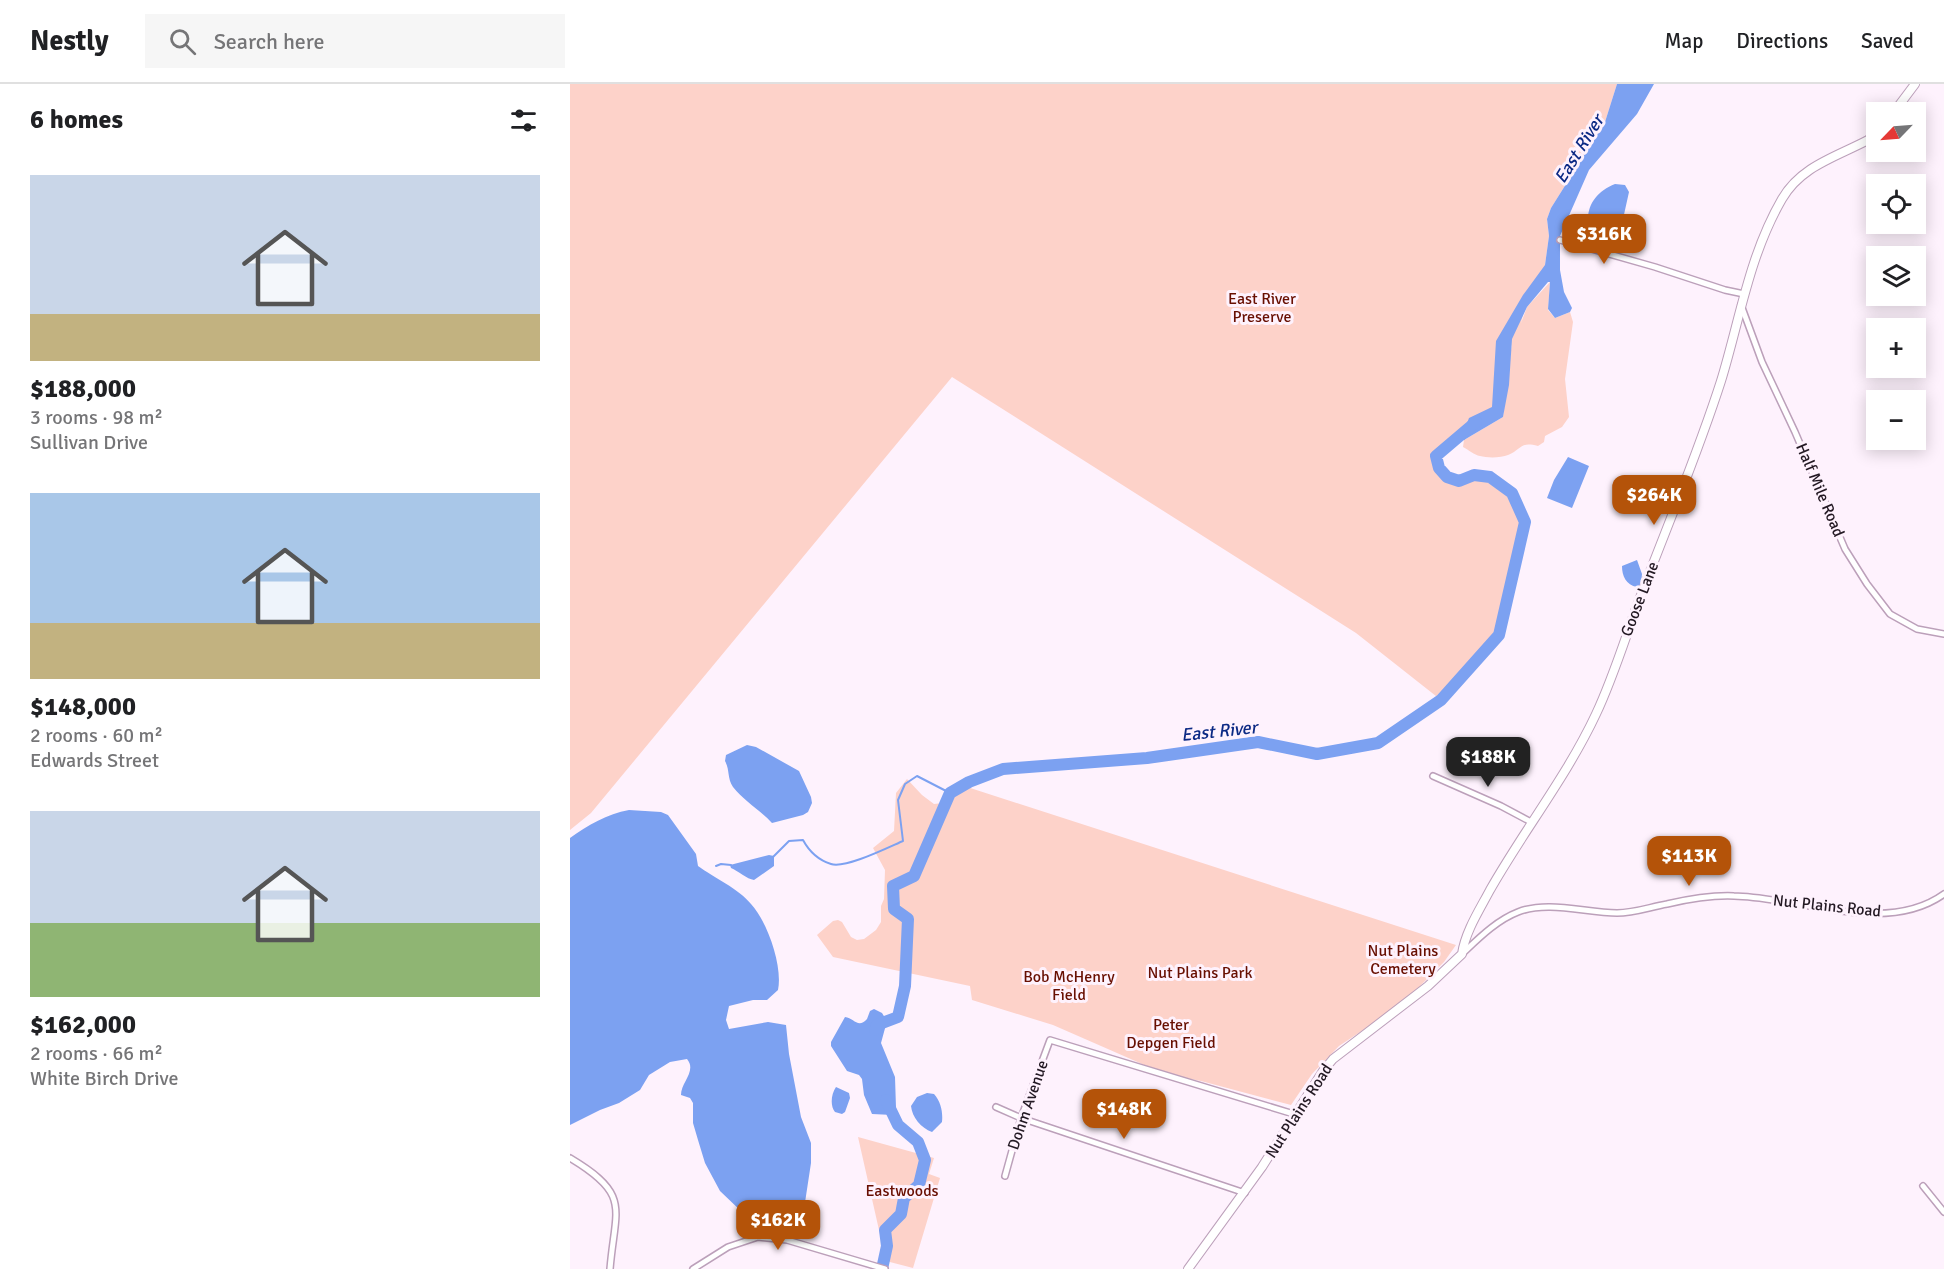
<!DOCTYPE html>
<meta charset="utf-8">
<style>
:root{--surface:#fff;--page:#f6f6f6;--text:#202124;--muted:#757577;--line:#e0e0e0;--accent:#b45309}
body{margin:0;font-family:Signika,sans-serif;background:var(--page);color:var(--text);height:100vh;display:flex;flex-direction:column;font-size:22px;white-space:nowrap}
*{box-sizing:border-box;margin:0}
p{font-size:20px;color:var(--muted)}
.icon{flex:none;width:33px;height:33px;fill:none;stroke:currentColor;stroke-width:2;stroke-linecap:round;stroke-linejoin:round}
.map{position:relative;flex:1;overflow:hidden}
.sheet{display:flex;flex-direction:column;background:var(--surface);width:570px}
.sheet>*{flex:none}
.needle{width:39px;rotate:245deg}
.controls{position:absolute;left:1296px;top:18px;display:grid;gap:12px}
.controls a{display:grid;place-items:center;width:60px;height:60px;border-radius:0px;background:var(--surface);box-shadow:0 3px 15px #0003;font-size:30px}
.price{position:absolute;translate:-50% -51px;padding:0 14px;border-radius:12px;background:var(--accent);color:#fff;font-size:20px;line-height:39px;filter:drop-shadow(0 2px 3px #0008)}
.price::after{content:'';position:absolute;left:50%;top:36px;width:18px;height:14px;margin-left:-9px;background:inherit;clip-path:polygon(0 0,100% 0,50% 100%)}
.price.active{background:#222;color:#fff}
ul{padding:0;list-style:none}
li{display:grid;align-content:center;gap:12px;height:318px;padding:0 30px}
li span{display:grid;place-items:center;height:186px;border-radius:0px;color:#555}
li>.icon{margin-inline-start:auto}
span .icon{width:108px;height:108px;fill:#fffc;stroke-width:1}
li b{font-size:26px}
h2{display:flex;justify-content:space-between;align-items:center;height:72px;padding:0 30px;font-size:26px}
header{display:flex;align-items:center;gap:36px;box-sizing:border-box;height:84px;padding:0 30px;background:var(--surface);border-bottom:2px solid var(--line)}
header strong{font-size:28px}
nav{display:flex;gap:33px;margin-inline-start:auto;font-size:21px}
.search{width:420px;height:54px;background:var(--page);display:flex;align-items:center;gap:15px;box-sizing:border-box;padding:0 21px;border-radius:0px;color:var(--muted);font-size:22px}
main{display:flex;flex:1;min-height:0}
.map>svg:first-child{display:block}
.green{fill:#fdd2c9}
.water{fill:#7ca1f1}
.lines{fill:none;stroke-linecap:round;stroke-linejoin:round}
.stream{stroke:#7ca1f1;stroke-width:2}
.river{stroke:#7ca1f1;stroke-width:12}
.street-casing{stroke:#bca0ba;stroke-width:8}
.secondary-casing{stroke:#bca0ba;stroke-width:10}
.street{stroke:#fff;stroke-width:5}
.secondary{stroke:#fff;stroke-width:8}
.labels{text-anchor:middle;dominant-baseline:central;stroke-width:6;stroke-linejoin:round;paint-order:stroke}
.park-label{font-size:16px;fill:#680f02;stroke:#fef2fd}
.street-label{font-size:16px;fill:#231923;stroke:#fef2fd}
.water-label{font-size:18px;font-style:italic;fill:#0b2984;stroke:#fef2fd}
</style>
<header>
<strong>Nestly</strong>
<div class="search"><svg class="icon" aria-label="search" viewBox="0 0 24 24"><circle cx="10" cy="10" r="6"/><path d="M15 15l6 6"/></svg>Search here</div>
<nav><a>Map</a><a>Directions</a><a>Saved</a></nav>
</header>
<main>
<section class="sheet">
<h2>6 homes<svg class="icon" aria-label="filters" viewBox="0 0 24 24"><path d="M4 7h16M4 17h16"/><circle cx="9" cy="7" r="2"/><circle cx="15" cy="17" r="2"/></svg></h2>
<ul>
<li><span style="background:linear-gradient(#c9d6e8 75%,#c2b280 0)"><svg class="icon" aria-label="home" viewBox="0 0 24 24"><path d="M3 11l9-7 9 7M6 9v11h12V9"/></svg></span><div><b>$188,000</b><p>3 rooms · 98 m²</p><p>Sullivan Drive</p></div></li>
<li><span style="background:linear-gradient(#a9c7e8 70%,#c2b280 0)"><svg class="icon" aria-label="home" viewBox="0 0 24 24"><path d="M3 11l9-7 9 7M6 9v11h12V9"/></svg></span><div><b>$148,000</b><p>2 rooms · 60 m²</p><p>Edwards Street</p></div></li>
<li><span style="background:linear-gradient(#c9d6e8 60%,#8fb573 0)"><svg class="icon" aria-label="home" viewBox="0 0 24 24"><path d="M3 11l9-7 9 7M6 9v11h12V9"/></svg></span><div><b>$162,000</b><p>2 rooms · 66 m²</p><p>White Birch Drive</p></div></li>
</ul>
</section>
<div class="map">
<svg width="1374" height="1185" viewBox="0 0 1374 1185">
<rect width="100%" height="100%" fill="#fef2fd"/>
<path class="green" d="M0,0H1047L1035,38L981,124L977,135L979,152L975,181L979,190L956,218L951,239L957,223L980,198L978,226L985,234L1000,228L1003,238L995,295L999,333L992,343L975,352L974,358L968,362C950,357 952,365 938,371C931,374 917,374 910,372C904,371 899,366 893,363L894,356L933,333L942,258L926,326L908,343L894,347L866,372L869,384L877,393L889,397L904,391L920,393L942,409L955,438L929,551L871,616L786,549L382,293L21,729L0,746Z
M337,695L352,711L364,720L373,719L391,701L886,861L874,878L831,921L769,962L742,990L721,1021L631,997L595,990L483,941L402,916L400,902L263,873L247,851L263,837L268,836L272,838L281,853L287,856L294,855L306,846L311,838V822L314,815L315,786L303,764L324,747L326,709Z
M288,1053L364,1074L359,1090L370,1094L343,1184L316,1177Z"/>
<path class="water" d="M1047,0H1084L1067,30L1019,86L990,152V186L994,208L1002,224L1000,228L985,234L978,225L980,198H978L957,223L942,255L939,301L933,333L894,356V347L899,334L922,323L926,257L953,211L975,181L979,152L977,135L981,124L1035,38Z
M1045,100L1055,101L1059,108L1051,144L1040,150L1023,153C1011,130 1022,109 1045,100Z
M998,373L1019,382L1002,424L977,414L984,396Z
M1067,476L1072,490L1071,500L1067,503C1056,501 1052,492 1052,482Z
M177,661L186,663L229,687L241,713L242,719L238,728L233,731L202,739C190,726 174,717 163,703C157,694 160,686 155,677L156,671Z
M59,726L91,728L98,731L126,770L128,782C143,793 169,805 181,820C197,837 213,882 208,906L197,916H183L159,922L156,936L159,945L198,938L216,941L219,970L231,1033L241,1059V1079L234,1125L231,1129L226,1131L195,1126L173,1129L150,1107L135,1079L128,1056L123,1039V1019L120,1014L111,1011C111,998 127,987 117,975L100,978L79,991L70,1006L49,1019L30,1026L0,1041V754C18,741 37,730 59,726Z
M199,771L204,772V782L184,796C177,795 168,787 161,784L160,781Z
M304,925L312,929L317,937L311,959L325,993L326,1024L323,1031L302,1030L294,1011L292,995L289,991L277,987L261,962V958L275,933C284,934 288,945 297,935L300,927Z
M266,1003L279,1009L280,1014L275,1028L272,1030L265,1028C260,1022 261,1010 266,1003Z
M357,1009L364,1010C371,1018 373,1028 372,1038L362,1048C351,1044 342,1033 341,1022L347,1013Z"/>
<g class="lines">
<path class="stream" d="M203,773L219,757L233,756C239,767 248,776 261,780C275,785 319,763 333,757L328,716L335,700L347,692L380,709
M146,782L151,780L161,781"/>
<path class="river" d="M305,946L307,941L328,933L335,902L338,835L324,825L323,802L344,792L380,709L399,698L433,685L577,674L688,658L747,670L808,659L871,616L929,551L955,438L942,409L920,393L904,391L889,397L877,393L869,384L866,372L906,338
M312,1185L317,1162L315,1146L331,1130L334,1114L349,1101L355,1076L348,1058L328,1041L316,1016"/>
<g class="street-casing">
<path id="street" d="M990,156L1085,183L1155,206L1174,210
M1171,221L1192,278L1225,348L1275,465L1297,500L1320,530L1347,545L1374,550
M863,692L931,722L961,738
M893,869C909,854 927,836 948,828C978,816 1016,829 1047,829C1064,829 1080,823 1097,820C1119,815 1142,811 1164,812C1229,813 1316,852 1374,810
M426,1023L451,1034L675,1109
M0,1074C62,1111 45,1124 40,1185
M435,1092L451,1034L480,956L727,1031
M1353,1102L1374,1128
M123,1185L158,1163L188,1153L217,1156L315,1185"/>
</g>
<g class="secondary-casing">
<path id="secondary" d="M1324,28L1345,0
M618,1185L692,1083L753,987L763,975L858,902L892,870C895,848 910,825 920,806C954,746 997,692 1026,630C1044,592 1056,551 1071,511C1098,440 1128,369 1151,297C1170,235 1179,172 1212,115C1231,82 1266,73 1298,56L1306,48"/>
</g>
<use href="#street" class="street"/>
<use href="#secondary" class="secondary"/>
</g>
<g class="labels">
<g class="park-label">
<text x="692" y="215">East River<tspan x="692" dy="18">Preserve</tspan></text>
<text x="833" y="867">Nut Plains<tspan x="833" dy="18">Cemetery</tspan></text>
<text x="630" y="889">Nut Plains Park</text>
<text x="499" y="893">Bob McHenry<tspan x="499" dy="18">Field</tspan></text>
<text x="601" y="941">Peter<tspan x="601" dy="18">Depgen Field</tspan></text>
<text x="332" y="1107">Eastwoods</text>
</g>
<g class="street-label">
<text transform="translate(1250 406) rotate(67)">Half Mile Road</text>
<text transform="translate(1070 515) rotate(-69)">Goose Lane</text>
<text transform="translate(1257 822) rotate(6)">Nut Plains Road</text>
<text transform="translate(458 1021) rotate(-71)">Dohm Avenue</text>
<text transform="translate(729 1027) rotate(-57)">Nut Plains Road</text>
</g>
<g class="water-label">
<text transform="translate(1009 65) rotate(-58)">East River</text>
<text transform="translate(649 647) rotate(-6)">East River</text>
</g>
</g>
</svg>
<div class="controls">
<a><svg class="needle" viewBox="-14 -14 28 28"><path d="M0-13l5 13h-10z" fill="#e53935"/><path d="M0 13l5-13h-10z" fill="#757577"/></svg></a>
<a><svg class="icon" aria-label="locate" viewBox="0 0 24 24"><circle cx="12" cy="12" r="6"/><path d="M12 2v4M12 18v4M2 12h4M18 12h4"/></svg></a>
<a><svg class="icon" aria-label="layers" viewBox="0 0 24 24"><path d="M12 4l9 5-9 5-9-5zM3 14l9 5 9-5"/></svg></a>
<a>+</a>
<a>−</a>
</div>
<b class="price" style="left:1034px;top:181px">$316K</b>
<b class="price" style="left:1084px;top:442px">$264K</b>
<b class="price active" style="left:918px;top:704px">$188K</b>
<b class="price" style="left:1119px;top:803px">$113K</b>
<b class="price" style="left:554px;top:1056px">$148K</b>
<b class="price" style="left:208px;top:1167px">$162K</b>
</div>
</main>
